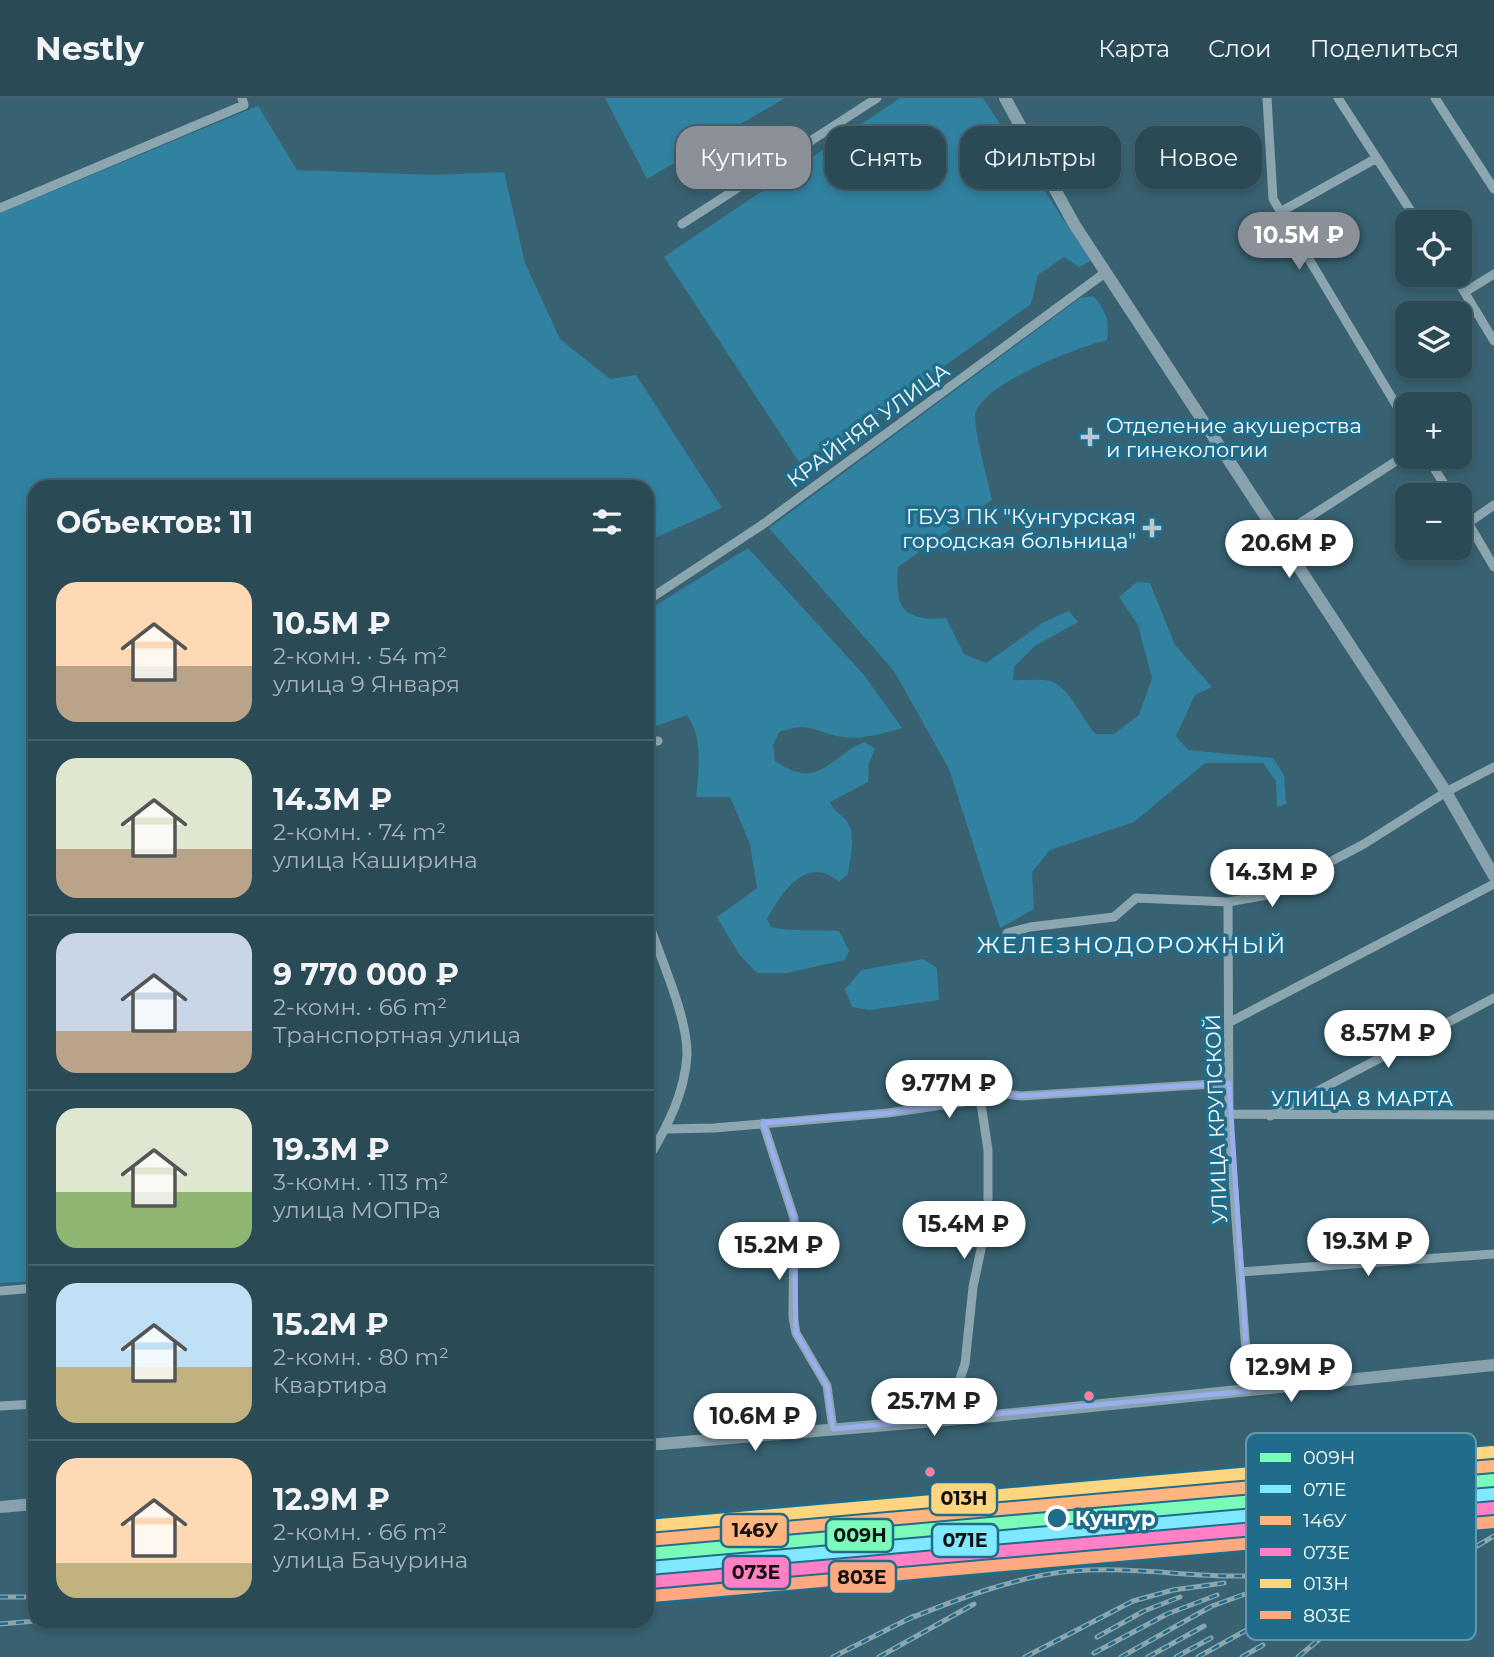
<!DOCTYPE html>
<html lang="ru">
<meta charset="utf-8">
<style>
:root{--surface:#2a4a56;--page:#32515c;--text:#f1f3f6;--muted:#a5b3b9;--line:#46626c;--accent:#8c9099}
body{margin:0;font-family:Montserrat,sans-serif;background:var(--page);color:var(--text);height:100vh;display:flex;flex-direction:column;font-size:26px;white-space:nowrap}
*{box-sizing:border-box;margin:0}
p{font-size:23px;color:var(--muted)}
.icon{flex:none;width:38px;height:38px;fill:none;stroke:currentColor;stroke-width:2;stroke-linecap:round;stroke-linejoin:round}
.map{position:relative;flex:1;overflow:hidden}
.side{position:absolute;left:28px;top:382px;width:626px;height:1148px;display:flex;flex-direction:column;background:var(--surface);border-radius:21px;box-shadow:0 4px 10px #0003,0 0 0 2px var(--line)}
.side>*{flex:none}
.hud{position:absolute;left:676px;top:28px;width:665px;height:63px;display:flex;gap:14px}
.controls{position:absolute;left:1395px;top:112px;display:grid;gap:14px}
.controls a{display:grid;place-items:center;width:77px;height:77px;border-radius:14px;background:var(--surface);box-shadow:0 4px 10px #0003,0 0 0 2px var(--line);font-size:35px}
.price{position:absolute;translate:-50% -60px;padding:0 16px;border-radius:24px;background:#fff;color:#222;font-size:23px;line-height:46px;filter:drop-shadow(0 2px 4px #0008)}
.price::after{content:'';position:absolute;left:50%;top:42px;width:21px;height:16px;margin-left:-10px;background:inherit;clip-path:polygon(0 0,100% 0,50% 100%)}
.price.selected{background:var(--accent);color:#fff}
ul{padding:0;list-style:none}
li{display:flex;align-items:center;gap:21px;height:175px;padding:0 28px}
li+li{border-top:2px solid var(--line)}
li span{display:grid;place-items:center;flex:none;width:196px;height:140px;border-radius:21px;color:#555}
li>.icon{margin-inline-start:auto}
span .icon{width:84px;height:84px;fill:#fffc;stroke-width:1}
li b{font-size:30px}
h2{display:flex;justify-content:space-between;align-items:center;height:84px;padding:0 28px;font-size:30px}
.pill{padding:0 24px;border-radius:21px;background:var(--surface);box-shadow:0 4px 10px #0003,0 0 0 2px var(--line);font-size:24px;line-height:63px}
.pill.selected{background:var(--accent);color:#fff}
header{display:flex;align-items:center;gap:42px;box-sizing:border-box;height:98px;padding:0 35px;background:var(--surface);border-bottom:2px solid var(--line)}
header strong{font-size:33px}
nav{display:flex;gap:38px;margin-inline-start:auto;font-size:24px}
.map>svg:first-child{display:block}
.green{fill:#3181a0}
.lines{fill:none;stroke-linecap:round;stroke-linejoin:round}
.street{stroke:#8ca6b0;stroke-width:9}
.secondary{stroke:#87a2ac;stroke-width:12}
.rail-casing{stroke:#8ca6ae;stroke-width:5}
.rail{stroke:#1f6c8b;stroke-width:2.5;stroke-dasharray:8;stroke-linecap:butt}
.rail-1-casing{stroke:#1f6c8b;stroke-width:18}
.rail-2-casing{stroke:#1f6c8b;stroke-width:18}
.rail-3-casing{stroke:#1f6c8b;stroke-width:18}
.rail-4-casing{stroke:#1f6c8b;stroke-width:18}
.rail-5-casing{stroke:#1f6c8b;stroke-width:18}
.rail-6-casing{stroke:#1f6c8b;stroke-width:18}
.rail-1{stroke:#7afbb9;stroke-width:12}
.rail-2{stroke:#80e8ff;stroke-width:12}
.rail-3{stroke:#ffb580;stroke-width:12}
.rail-4{stroke:#ff80c5;stroke-width:12}
.rail-5{stroke:#ffd580;stroke-width:12}
.rail-6{stroke:#ffa980;stroke-width:12}
.marked{fill:none;stroke:#99afed;stroke-width:5;stroke-linejoin:round}
.poi-dot{fill:#b9c8ce;stroke:#1f6c8b;stroke-width:2.5}
.bus-dot{fill:#ff8098;stroke:#1f6c8b;stroke-width:2.5}
.stop-dot{fill:#1f6c8b;stroke:#fff;stroke-width:3.5}
.labels{text-anchor:middle;dominant-baseline:central;stroke-width:7;stroke-linejoin:round;paint-order:stroke}
.street-label{font-size:21px;fill:#fff;stroke:#1f6c8b}
.poi-label{font-size:21px;fill:#fff;stroke:#1f6c8b;text-anchor:start}
.stop-label{font-size:21px;font-weight:bold;fill:#fff;stroke:#1f6c8b;text-anchor:start}
.neighbourhood-label{font-size:23px;letter-spacing:2px;fill:#fff;stroke:#1f6c8b}
.key{fill:#1f6c8b;stroke:#6298ae;stroke-width:2}
.key-label{font-size:19px;fill:#fff}
.line-badge{stroke:#1f6c8b;stroke-width:2.5}
.pale-badge-label{font-size:19px;text-anchor:middle;font-weight:bold;fill:#111}
</style>
<header>
<strong>Nestly</strong>
<nav><a>Карта</a><a>Слои</a><a>Поделиться</a></nav>
</header>
<div class="map">
<svg width="1494" height="1559" viewBox="0 0 1494 1559">
<rect width="100%" height="100%" fill="#386272"/>
<path class="green" d="M605,0H785L647,81Z
M900,0H983L1091,163L1079,169L1064,159L1038,177L1031,206L853,334L799,364L664,159Z
M258,8L297,72L434,77L504,74L525,165L560,241L610,281L636,277L722,410L648,443V388H35V1183L0,1185V115Z
M1093,198C1106,212 1110,224 1107,242C1076,250 989,283 976,313C971,324 989,385 992,402L898,469C895,511 903,523 946,520L964,556L986,565L1044,524L1069,513L1078,524L1035,548L1014,569L1013,582C1024,583 1043,580 1053,584C1074,595 1080,620 1096,636H1114L1139,617L1152,580L1138,527L1119,499L1137,484L1150,485L1175,547L1212,589L1195,597L1176,638L1188,652L1273,660L1284,677L1286,706L1277,709L1276,683L1263,665H1205L1134,724L1050,752L1032,774L1034,811L1000,830L949,671L894,573L769,430L1080,200Z
M748,450L864,577L902,630C881,636 859,643 837,638C809,632 810,624 779,634L773,647L775,663C819,694 829,658 865,644L875,651L869,665L868,684L830,704C835,716 843,716 848,725C856,740 850,759 848,776L839,784C807,755 781,795 767,821L771,829C788,834 819,831 839,833L849,853L845,862L787,875H757L739,856L717,819L757,790L750,746L730,699H696C699,673 703,639 687,617L648,631V512Z
M923,861L937,870L939,902L869,912L852,909L845,891L862,872Z"/>
<g class="lines">
<path class="street" d="M1267,0L1273,101L1407,325
M1338,0L1418,124
M1435,0L1494,91
M0,110L244,7L242,0
M1282,113L1375,61
M682,126L877,0
M1454,177L1494,243
M1465,194L1494,176
M1427,359L1451,397
M1460,411L1494,469
M1468,425L1494,407
M1280,438L1407,356
M648,502L762,427L1106,174
M648,644L658,643
M1228,804L1229,1029L1249,1293
M648,823C660,859 688,920 687,957C685,995 667,1029 648,1061
M1007,835L1030,829L1114,819L1136,800L1228,804L1267,797L1364,746L1446,694L1494,669
M1230,924L1494,786
M1230,1016L1494,1017
M1270,1018L1494,900
M763,1025L794,1120L793,1219L796,1235L827,1288L833,1331
M666,1031L714,1030L888,1015L964,1004L992,994L1021,998L1229,985
M1240,1174L1494,1156
M0,1193L35,1190
M0,1308L35,1306
M951,1322V1307L965,1266L973,1189L988,1118V1052L980,999"/>
<path class="secondary" d="M1005,0L1074,126L1446,694L1494,778
M648,1347L994,1318L1494,1267
M0,1409L35,1406"/>
<g class="rail-casing">
<path id="rail" d="M648,1434L765,1424
M1351,1462L1494,1415
M648,1470L1391,1406L1494,1391
M0,1499H30
M1277,1501L1306,1490
M1367,1512L1494,1438
M906,1522C955,1502 1020,1477 1073,1473C1130,1468 1187,1479 1243,1478C1282,1477 1321,1469 1358,1460
M0,1526L48,1522
M1097,1539L1144,1513L1180,1499
M1094,1555L1167,1516L1217,1497
M833,1559L914,1518
M879,1559L974,1506
M1025,1559L1133,1503L1173,1492L1224,1485
M1121,1559L1212,1508L1287,1481
M1148,1559L1204,1528
M1176,1559L1211,1540
M1198,1559L1373,1462
M1242,1559L1263,1547
M1298,1559L1413,1464L1465,1431"/>
</g>
<use href="#rail" class="rail"/>
<g class="rail-1-casing">
<path id="rail-1" d="M648,1456L1494,1382"/>
</g>
<g class="rail-2-casing">
<path id="rail-2" d="M649,1470L1494,1396"/>
</g>
<g class="rail-3-casing">
<path id="rail-3" d="M648,1442L1493,1368"/>
</g>
<g class="rail-4-casing">
<path id="rail-4" d="M650,1484L1494,1410"/>
</g>
<g class="rail-5-casing">
<path id="rail-5" d="M648,1428L1492,1354"/>
</g>
<g class="rail-6-casing">
<path id="rail-6" d="M652,1498L1494,1424"/>
</g>
<use href="#rail-1" class="rail-1"/>
<use href="#rail-2" class="rail-2"/>
<use href="#rail-3" class="rail-3"/>
<use href="#rail-4" class="rail-4"/>
<use href="#rail-5" class="rail-5"/>
<use href="#rail-6" class="rail-6"/>
</g>
<path class="marked" d="M1229,985L1249,1293L833,1331L827,1288L796,1235L794,1120L763,1025L888,1015L964,1004L992,994L1021,998Z"/>
<g class="poi-dot">
<path d="M1086.5 328.5h7v7h7v7h-7v7h-7v-7h-7v-7h7z"/>
<path d="M1148.5 419.5h7v7h7v7h-7v7h-7v-7h-7v-7h7z"/>
</g>
<g class="bus-dot">
<circle cx="1089" cy="1298" r="6"/>
<circle cx="930" cy="1374" r="6"/>
</g>
<circle class="stop-dot" cx="1057" cy="1420" r="11"/>
<g class="labels">
<g class="street-label">
<text transform="translate(868 327) rotate(-36)">КРАЙНЯЯ УЛИЦА</text>
<text x="1362" y="1000">УЛИЦА 8 МАРТА</text>
<text transform="translate(1216 1021) rotate(-92)">УЛИЦА КРУПСКОЙ</text>
</g>
<g class="poi-label">
<text x="1106" y="327">Отделение акушерства<tspan x="1106" dy="24">и гинекологии</tspan></text>
<text x="1136" y="418" text-anchor="end">ГБУЗ ПК "Кунгурская<tspan x="1136" dy="24">городская больница"</tspan></text>
</g>
<g class="stop-label">
<text x="1075" y="1420">Кунгур</text>
</g>
<g class="neighbourhood-label">
<text x="1132" y="847">ЖЕЛЕЗНОДОРОЖНЫЙ</text>
</g>
</g>
<rect x="1246" y="1335" width="230" height="207" rx="10" class="key"/>
<rect x="1260" y="1355" width="31" height="9" fill="#7afbb9"/>
<rect x="1260" y="1387" width="31" height="8" fill="#80e8ff"/>
<rect x="1260" y="1418" width="31" height="9" fill="#ffb580"/>
<rect x="1260" y="1450" width="31" height="8" fill="#ff80c5"/>
<rect x="1260" y="1481" width="31" height="9" fill="#ffd580"/>
<rect x="1260" y="1513" width="31" height="8" fill="#ffa980"/>
<g class="key-label">
<text x="1303" y="1366">009Н</text>
<text x="1303" y="1398">071Е</text>
<text x="1303" y="1429">146У</text>
<text x="1303" y="1461">073Е</text>
<text x="1303" y="1492">013Н</text>
<text x="1303" y="1524">803Е</text>
</g>
<g class="line-badge">
<rect x="930" y="1384" width="67" height="33" rx="7" fill="#ffd580"/>
<rect x="721" y="1416" width="67" height="33" rx="7" fill="#ffb580"/>
<rect x="826" y="1421" width="67" height="33" rx="7" fill="#7afbb9"/>
<rect x="932" y="1426" width="66" height="33" rx="7" fill="#80e8ff"/>
<rect x="723" y="1458" width="67" height="33" rx="7" fill="#ff80c5"/>
<rect x="829" y="1463" width="67" height="33" rx="7" fill="#ffa980"/>
</g>
<g class="pale-badge-label">
<text x="964" y="1407">013Н</text>
<text x="755" y="1439">146У</text>
<text x="860" y="1444">009Н</text>
<text x="965" y="1449">071Е</text>
<text x="756" y="1481">073Е</text>
<text x="862" y="1486">803Е</text>
</g>
</svg>
<div class="controls">
<a><svg class="icon" aria-label="locate" viewBox="0 0 24 24"><circle cx="12" cy="12" r="6"/><path d="M12 2v4M12 18v4M2 12h4M18 12h4"/></svg></a>
<a><svg class="icon" aria-label="layers" viewBox="0 0 24 24"><path d="M12 4l9 5-9 5-9-5zM3 14l9 5 9-5"/></svg></a>
<a>+</a>
<a>−</a>
</div>
<b class="price selected" style="left:1299px;top:174px">10.5M ₽</b>
<b class="price" style="left:1289px;top:482px">20.6M ₽</b>
<b class="price" style="left:1272px;top:811px">14.3M ₽</b>
<b class="price" style="left:1388px;top:972px">8.57M ₽</b>
<b class="price" style="left:949px;top:1022px">9.77M ₽</b>
<b class="price" style="left:964px;top:1163px">15.4M ₽</b>
<b class="price" style="left:1368px;top:1180px">19.3M ₽</b>
<b class="price" style="left:779px;top:1184px">15.2M ₽</b>
<b class="price" style="left:1291px;top:1306px">12.9M ₽</b>
<b class="price" style="left:934px;top:1340px">25.7M ₽</b>
<b class="price" style="left:755px;top:1355px">10.6M ₽</b>
<div class="hud">
<a class="pill selected">Купить</a>
<a class="pill">Снять</a>
<a class="pill">Фильтры</a>
<a class="pill">Новое</a>
</div>
<section class="side">
<h2>Объектов: 11<svg class="icon" aria-label="filters" viewBox="0 0 24 24"><path d="M4 7h16M4 17h16"/><circle cx="9" cy="7" r="2"/><circle cx="15" cy="17" r="2"/></svg></h2>
<ul>
<li><span style="background:linear-gradient(#ffd9b3 60%,#b9a48a 0)"><svg class="icon" aria-label="home" viewBox="0 0 24 24"><path d="M3 11l9-7 9 7M6 9v11h12V9"/></svg></span><div><b>10.5M ₽</b><p>2-комн. · 54 m²</p><p>улица 9 Января</p></div></li>
<li><span style="background:linear-gradient(#dfe7d0 65%,#b9a48a 0)"><svg class="icon" aria-label="home" viewBox="0 0 24 24"><path d="M3 11l9-7 9 7M6 9v11h12V9"/></svg></span><div><b>14.3M ₽</b><p>2-комн. · 74 m²</p><p>улица Каширина</p></div></li>
<li><span style="background:linear-gradient(#c9d6e8 70%,#b9a48a 0)"><svg class="icon" aria-label="home" viewBox="0 0 24 24"><path d="M3 11l9-7 9 7M6 9v11h12V9"/></svg></span><div><b>9 770 000 ₽</b><p>2-комн. · 66 m²</p><p>Транспортная улица</p></div></li>
<li><span style="background:linear-gradient(#dfe7d0 60%,#8fb573 0)"><svg class="icon" aria-label="home" viewBox="0 0 24 24"><path d="M3 11l9-7 9 7M6 9v11h12V9"/></svg></span><div><b>19.3M ₽</b><p>3-комн. · 113 m²</p><p>улица МОПРа</p></div></li>
<li><span style="background:linear-gradient(#bfe0f5 60%,#c2b280 0)"><svg class="icon" aria-label="home" viewBox="0 0 24 24"><path d="M3 11l9-7 9 7M6 9v11h12V9"/></svg></span><div><b>15.2M ₽</b><p>2-комн. · 80 m²</p><p>Квартира</p></div></li>
<li><span style="background:linear-gradient(#ffd9b3 75%,#c2b280 0)"><svg class="icon" aria-label="home" viewBox="0 0 24 24"><path d="M3 11l9-7 9 7M6 9v11h12V9"/></svg></span><div><b>12.9M ₽</b><p>2-комн. · 66 m²</p><p>улица Бачурина</p></div></li>
</ul>
</section>
</div>
